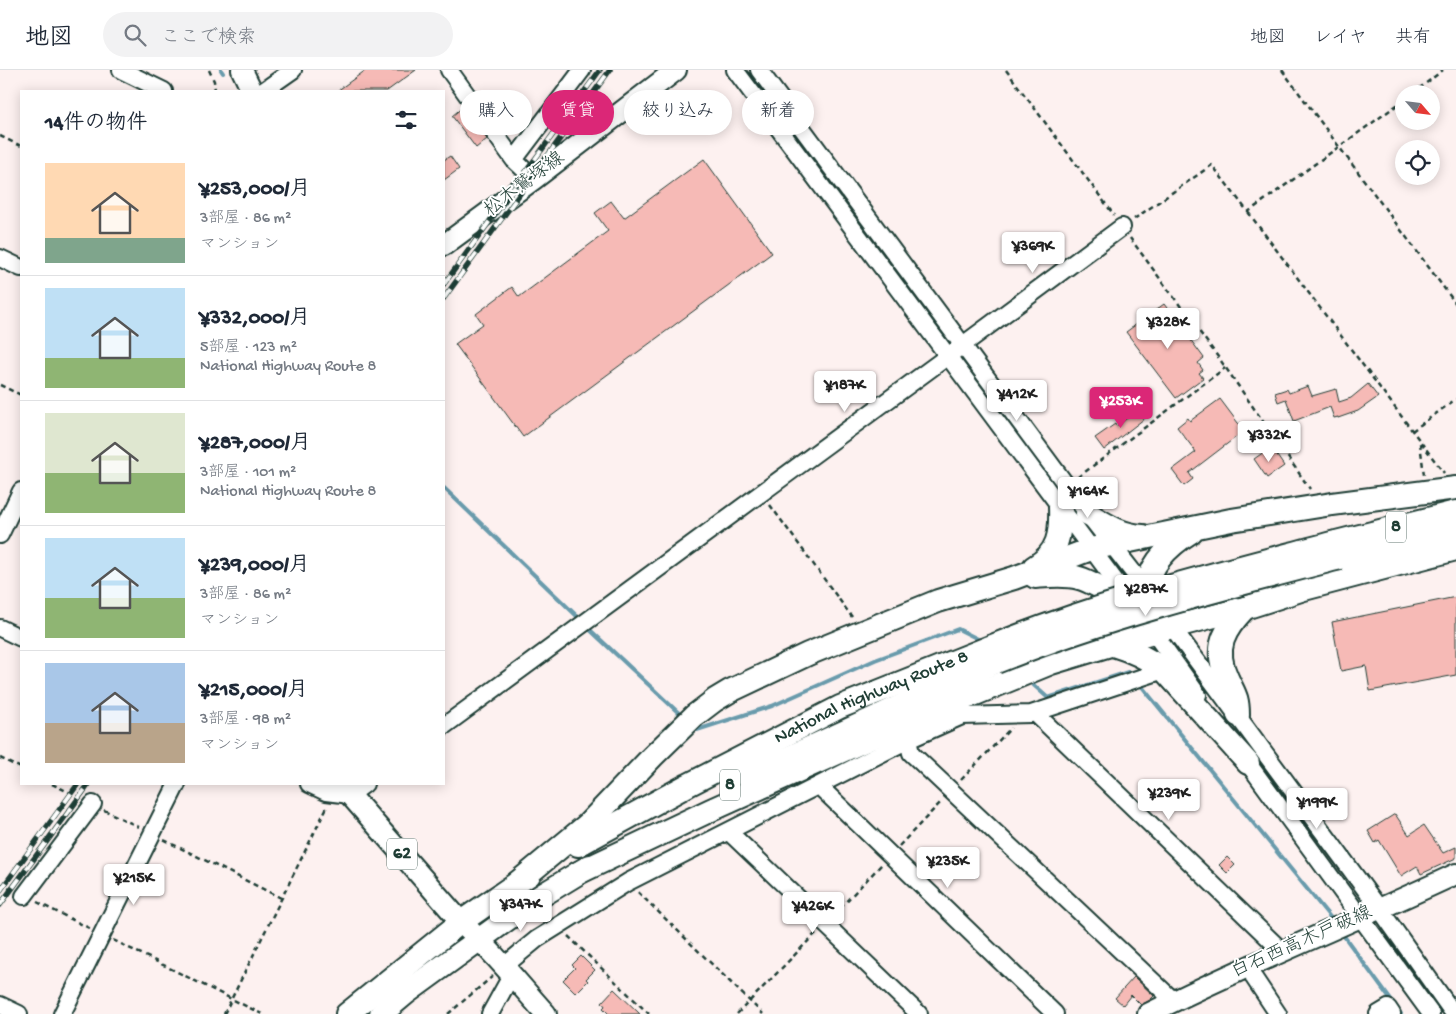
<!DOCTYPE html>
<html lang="ja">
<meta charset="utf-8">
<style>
:root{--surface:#fff;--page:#f2f2f3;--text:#1f2937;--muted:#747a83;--line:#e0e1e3;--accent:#db2777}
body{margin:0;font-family:"Gochi Hand","Klee One",sans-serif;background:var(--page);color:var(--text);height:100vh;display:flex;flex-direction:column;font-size:19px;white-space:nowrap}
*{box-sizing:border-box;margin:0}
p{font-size:16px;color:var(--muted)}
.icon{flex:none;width:28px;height:28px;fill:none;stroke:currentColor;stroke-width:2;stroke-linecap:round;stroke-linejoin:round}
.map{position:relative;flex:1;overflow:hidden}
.panel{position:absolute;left:20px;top:20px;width:425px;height:695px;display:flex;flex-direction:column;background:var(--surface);border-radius:0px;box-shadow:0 2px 12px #0003}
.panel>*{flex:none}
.hud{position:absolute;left:460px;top:20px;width:475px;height:45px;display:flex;gap:10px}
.needle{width:32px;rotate:118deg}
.fabs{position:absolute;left:1395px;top:15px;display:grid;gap:10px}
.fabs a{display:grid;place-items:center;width:45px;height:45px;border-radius:50%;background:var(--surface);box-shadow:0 2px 12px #0003;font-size:25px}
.price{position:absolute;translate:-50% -42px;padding:0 11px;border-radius:5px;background:#fff;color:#222;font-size:16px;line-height:32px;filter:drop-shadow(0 1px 2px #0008)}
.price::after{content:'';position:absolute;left:50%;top:30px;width:15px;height:11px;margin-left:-8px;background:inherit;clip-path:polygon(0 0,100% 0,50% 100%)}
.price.active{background:var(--accent);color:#fff}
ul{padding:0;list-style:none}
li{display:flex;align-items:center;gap:15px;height:125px;padding:0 25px}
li+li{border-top:1px solid var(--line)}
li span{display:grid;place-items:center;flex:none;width:140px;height:100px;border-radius:0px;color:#555}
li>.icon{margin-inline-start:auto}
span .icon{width:60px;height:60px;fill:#fffc;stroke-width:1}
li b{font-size:21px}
h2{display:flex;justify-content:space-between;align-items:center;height:60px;padding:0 25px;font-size:21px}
.tag{padding:0 18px;border-radius:22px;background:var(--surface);box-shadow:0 2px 12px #0003;font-size:18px;line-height:45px}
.tag.active{background:var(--accent);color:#fff}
header{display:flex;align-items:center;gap:30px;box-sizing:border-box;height:70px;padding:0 25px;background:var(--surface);border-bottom:1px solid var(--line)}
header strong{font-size:24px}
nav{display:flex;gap:28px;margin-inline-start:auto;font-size:18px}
.search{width:350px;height:45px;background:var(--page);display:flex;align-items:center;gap:12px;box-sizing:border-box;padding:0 18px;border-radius:28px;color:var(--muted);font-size:19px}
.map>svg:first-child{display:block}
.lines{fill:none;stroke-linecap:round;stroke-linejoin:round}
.stream{stroke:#699bac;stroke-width:4}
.building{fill:#f6bab6;stroke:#1f3d34}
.minor-casing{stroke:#1f3d34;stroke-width:20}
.major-casing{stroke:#1f3d34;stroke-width:24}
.highway-casing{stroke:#1f3d34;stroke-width:26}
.path{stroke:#1f3d34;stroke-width:2.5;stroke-dasharray:5 4;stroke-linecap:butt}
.minor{stroke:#fff;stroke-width:16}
.major{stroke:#fff;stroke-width:20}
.highway{stroke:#fff;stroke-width:22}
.rail-casing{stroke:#1f3d34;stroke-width:5.5}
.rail{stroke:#fff;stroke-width:4;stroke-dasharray:11;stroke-linecap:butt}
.highway-bridge-casing{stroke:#1f3d34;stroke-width:26;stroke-linecap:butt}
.highway-bridge{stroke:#fff;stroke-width:22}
.labels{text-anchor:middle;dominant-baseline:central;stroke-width:4;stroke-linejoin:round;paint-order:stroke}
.shield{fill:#fff;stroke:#627771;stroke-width:1}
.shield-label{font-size:18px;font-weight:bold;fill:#1f3d34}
.street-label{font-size:19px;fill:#1f3d34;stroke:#fff}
</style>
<header>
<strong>地図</strong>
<div class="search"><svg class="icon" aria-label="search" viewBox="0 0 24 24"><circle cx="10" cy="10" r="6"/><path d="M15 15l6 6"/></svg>ここで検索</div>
<nav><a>地図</a><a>レイヤ</a><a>共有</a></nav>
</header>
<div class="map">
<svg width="1456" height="944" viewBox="0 0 1456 944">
<rect width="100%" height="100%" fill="#fdf1f0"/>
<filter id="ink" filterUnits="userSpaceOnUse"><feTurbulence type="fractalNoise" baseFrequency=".02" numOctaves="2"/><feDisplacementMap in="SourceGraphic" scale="10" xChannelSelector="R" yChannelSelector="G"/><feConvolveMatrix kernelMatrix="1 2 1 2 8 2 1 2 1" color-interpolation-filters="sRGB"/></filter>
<g filter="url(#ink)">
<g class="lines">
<path class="stream" d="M221,0L223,3
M444,418L581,550
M587,557L682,646
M1029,611L1048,628L1128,602L1133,606
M1139,613L1334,852
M693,656L697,660L772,636L875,590L958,559L982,571
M1341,862L1401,944"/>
</g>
<path class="building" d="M366,0H416L387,21H337Z
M463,37L487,69L476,78L452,46Z
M450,86L459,99L444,110V90Z
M704,89L772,183L523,367L455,274L483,254L476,244L512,217L519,227L608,161L595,143L611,131L624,148Z
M1164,234L1204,288L1198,293L1203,300L1199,303L1203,308L1176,328L1126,262Z
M1368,314L1378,327L1358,341L1338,348V347L1334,348L1330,337L1294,351L1286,329L1278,332L1275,323L1287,319L1289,323L1308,316L1312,326L1336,319L1339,332L1351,328Z
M1220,329L1244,361L1189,403L1193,409L1184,416L1172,400L1196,382L1177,357L1188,348L1190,351Z
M1144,336L1149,345L1104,380L1095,368L1115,354L1116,356Z
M1271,377L1284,396L1267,408L1254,389Z
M1456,527V605L1370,621L1366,596L1341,601L1332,552Z
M1395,744L1409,765L1424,755L1443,783L1456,777V788L1421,804L1417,796L1401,806L1379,770L1375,773L1368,761Z
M1227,787L1235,795L1227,803L1219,795Z
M581,886L595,900L586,909L588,911L576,923L563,910L575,898L572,895Z
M1134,907L1154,926L1150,930L1141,935L1131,925L1123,935L1115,928Z
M614,919L640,944H609L603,938L605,936L602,932Z"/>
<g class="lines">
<g class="minor-casing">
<path id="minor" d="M121,0L164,21
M449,0L514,90L534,109
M735,0L1131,532
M759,0L1087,443L1151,525
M263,21L293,0
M514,90L582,0
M0,188L21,198
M0,465L21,421
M1167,550L1379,838L1454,944
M1147,553L1198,625
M0,558L21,568
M1035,643L1282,881
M444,656L948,286L1122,157
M908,670L911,683L1174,931
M1242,685L1431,944
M309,714L326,722L350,725L365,714
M819,716L1055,944
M729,762L919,944
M24,826L93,734
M503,897L537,869L628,812L908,670L962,646L1031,644L1164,600
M1254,908L1278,944
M0,935L19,944
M62,944L177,714
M490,944L511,906
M1378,944L1388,938L1392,944"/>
</g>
<g class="major-casing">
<path id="major" d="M242,0L252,21
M444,175L534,109L676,0
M345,714L350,725L461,852C492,880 518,913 546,944
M1148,944C1249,893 1354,852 1456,804"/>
</g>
<g class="highway-casing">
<g id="highway">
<path d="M1087,443C1105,454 1121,465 1143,466"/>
<path d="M1336,472L1456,442"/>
<path d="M1340,488L1385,476L1456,462"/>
<path d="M1034,497C1059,483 1061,463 1060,437"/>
<path d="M1035,507C1049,506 1065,504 1079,508C1099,514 1117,528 1135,538"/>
<path d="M1150,539C1149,533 1146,526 1147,520C1149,493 1170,475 1191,462"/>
<path d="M1113,575C1133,581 1148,588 1164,600L1248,693"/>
<path d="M1238,645C1238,626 1234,624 1227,608C1213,578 1224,560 1245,538"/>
<path d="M746,707L996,592"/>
<path id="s1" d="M578,775L688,715L840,637L990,577"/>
<path d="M578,803L711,740L902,654L1051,593L1153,562L1245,538L1304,519L1456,479"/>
<path d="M517,813L587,755L653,686L694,646L715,630L730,621L808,584L938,531L1014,508L1091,479L1231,450L1332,434L1456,418"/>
<path d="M347,944L461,852L529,805"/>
<path d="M381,944L406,923L531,832L590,796"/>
</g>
</g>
<path class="path" d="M209,0L214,11L215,21
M1006,0L1114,145
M1282,0L1456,234
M1412,24L1443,0
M0,66L21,76
M1248,142L1444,403
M1134,149L1212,95L1248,142L1404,30
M1130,168L1221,291L1310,419
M0,315L21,325
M1412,361L1456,329
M1420,373L1424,405
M1078,407L1225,298
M770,435L852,547
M0,688L21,698
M961,710L1011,658
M52,714L81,728
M104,740L139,757
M164,770L281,828
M899,776L942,731
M0,814L12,820
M638,822L763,944
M37,832L91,859
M834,844L882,794
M568,866L649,944
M113,870L262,944
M224,944L328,735
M448,944L493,906
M737,944L816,863"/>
<use href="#minor" class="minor"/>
<use href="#major" class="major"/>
<use href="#highway" class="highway"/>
<g class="rail-casing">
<path id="rail" d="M444,214L600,0
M444,228L610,0
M0,821L78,714
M0,835L89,714"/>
</g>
<use href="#rail" class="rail"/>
<g class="highway-bridge-casing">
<path id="highway-bridge" d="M990,577C1102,531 1219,503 1336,472
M996,592C1108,547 1224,518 1340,488"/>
</g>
<use href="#highway-bridge" class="highway-bridge"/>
</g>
</g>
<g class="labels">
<g class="shield">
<rect x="1386" y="441.5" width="20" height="31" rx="4"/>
<rect x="720" y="699.5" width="20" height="31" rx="4"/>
<rect x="387" y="768.5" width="30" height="31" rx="4"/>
</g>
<g class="shield-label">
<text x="1396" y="457">8</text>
<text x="730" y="715">8</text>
<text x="402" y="784">62</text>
</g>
<g class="street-label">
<text transform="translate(525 115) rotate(-37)">松木鷲塚線</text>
<text stroke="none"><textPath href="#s1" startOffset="329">National Highway Route 8</textPath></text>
<text transform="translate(1302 873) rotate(-24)">白石西高木戸破線</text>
</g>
</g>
</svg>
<div class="fabs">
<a><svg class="needle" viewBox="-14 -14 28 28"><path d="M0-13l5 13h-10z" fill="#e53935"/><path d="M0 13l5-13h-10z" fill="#747a83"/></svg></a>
<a><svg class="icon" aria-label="locate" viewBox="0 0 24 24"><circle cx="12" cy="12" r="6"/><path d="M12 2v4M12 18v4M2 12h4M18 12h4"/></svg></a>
</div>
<b class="price" style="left:1033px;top:204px">¥369K</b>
<b class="price" style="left:1168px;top:280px">¥328K</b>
<b class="price" style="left:845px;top:343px">¥187K</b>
<b class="price" style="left:1017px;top:352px">¥412K</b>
<b class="price active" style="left:1121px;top:359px">¥253K</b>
<b class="price" style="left:1269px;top:393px">¥332K</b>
<b class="price" style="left:1088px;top:449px">¥164K</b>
<b class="price" style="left:1146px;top:547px">¥287K</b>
<b class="price" style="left:1169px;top:751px">¥239K</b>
<b class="price" style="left:1317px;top:760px">¥199K</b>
<b class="price" style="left:948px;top:819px">¥235K</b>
<b class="price" style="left:134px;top:836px">¥215K</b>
<b class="price" style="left:521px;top:862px">¥347K</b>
<b class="price" style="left:813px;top:864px">¥426K</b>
<div class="hud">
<a class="tag">購入</a>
<a class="tag active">賃貸</a>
<a class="tag">絞り込み</a>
<a class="tag">新着</a>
</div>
<section class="panel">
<h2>14件の物件<svg class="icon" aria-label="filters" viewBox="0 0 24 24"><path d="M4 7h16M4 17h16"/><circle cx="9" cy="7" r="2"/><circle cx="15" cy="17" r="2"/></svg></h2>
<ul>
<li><span style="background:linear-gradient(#ffd9b3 75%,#7fa58c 0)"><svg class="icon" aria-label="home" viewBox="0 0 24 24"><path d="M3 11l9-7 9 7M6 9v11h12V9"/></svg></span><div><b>¥253,000/月</b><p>3部屋 · 86 m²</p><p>マンション</p></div></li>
<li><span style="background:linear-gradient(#bfe0f5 70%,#8fb573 0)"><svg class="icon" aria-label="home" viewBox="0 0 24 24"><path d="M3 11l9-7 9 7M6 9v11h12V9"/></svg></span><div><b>¥332,000/月</b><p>5部屋 · 123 m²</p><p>National Highway Route 8</p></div></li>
<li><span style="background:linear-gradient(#dfe7d0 60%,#8fb573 0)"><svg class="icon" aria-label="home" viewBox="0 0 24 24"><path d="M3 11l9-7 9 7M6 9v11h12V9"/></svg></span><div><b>¥287,000/月</b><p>3部屋 · 101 m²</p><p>National Highway Route 8</p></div></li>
<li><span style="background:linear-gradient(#bfe0f5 60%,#8fb573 0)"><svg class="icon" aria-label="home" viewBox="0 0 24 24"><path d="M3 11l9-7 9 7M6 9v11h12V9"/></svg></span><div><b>¥239,000/月</b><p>3部屋 · 86 m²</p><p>マンション</p></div></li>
<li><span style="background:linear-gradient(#a9c7e8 60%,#b9a48a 0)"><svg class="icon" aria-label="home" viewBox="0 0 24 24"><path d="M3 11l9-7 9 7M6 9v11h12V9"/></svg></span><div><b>¥215,000/月</b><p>3部屋 · 98 m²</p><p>マンション</p></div></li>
</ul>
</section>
</div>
